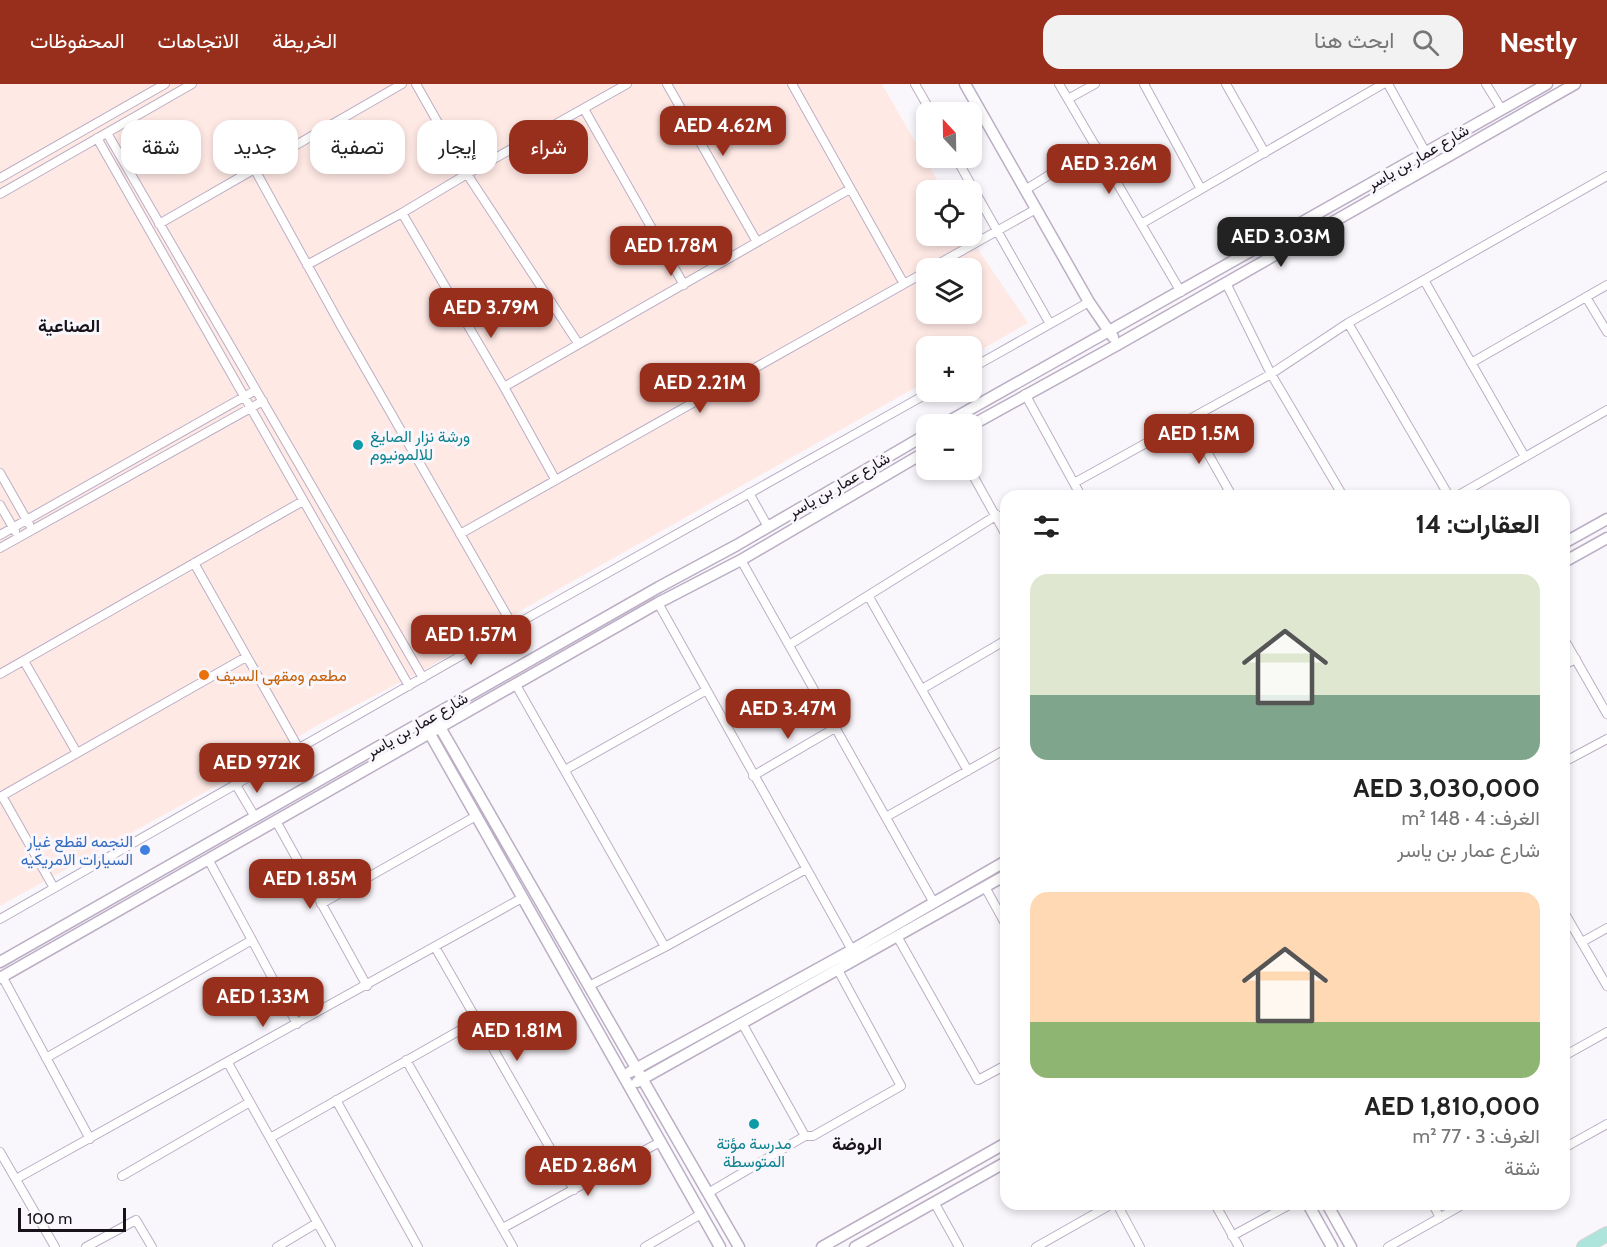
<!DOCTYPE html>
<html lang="ar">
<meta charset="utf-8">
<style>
:root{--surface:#fff;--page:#f2f2f2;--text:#222;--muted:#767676;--accent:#982f1d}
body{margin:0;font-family:Cabin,Vazirmatn,sans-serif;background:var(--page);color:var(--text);direction:rtl;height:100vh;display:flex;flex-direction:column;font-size:22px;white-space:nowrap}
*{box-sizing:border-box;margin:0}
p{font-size:20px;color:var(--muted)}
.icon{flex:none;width:33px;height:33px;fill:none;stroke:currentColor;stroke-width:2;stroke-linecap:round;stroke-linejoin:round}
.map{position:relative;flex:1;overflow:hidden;direction:ltr}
.details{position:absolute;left:1000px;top:406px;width:570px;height:720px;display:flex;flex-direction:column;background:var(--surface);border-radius:18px;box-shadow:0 3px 9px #0003;direction:rtl}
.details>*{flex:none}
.banner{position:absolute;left:18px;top:36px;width:570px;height:54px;direction:rtl;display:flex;gap:12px}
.needle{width:39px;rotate:338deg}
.controls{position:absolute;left:916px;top:18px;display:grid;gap:12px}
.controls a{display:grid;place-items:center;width:66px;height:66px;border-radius:12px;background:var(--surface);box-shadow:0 3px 9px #0003;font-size:30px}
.scale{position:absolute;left:18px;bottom:15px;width:108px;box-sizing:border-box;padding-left:6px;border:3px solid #18131b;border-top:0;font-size:16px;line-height:21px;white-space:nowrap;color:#18131b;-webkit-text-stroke:4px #faf7fc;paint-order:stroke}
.price{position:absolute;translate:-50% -51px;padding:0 14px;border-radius:12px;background:var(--accent);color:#fff;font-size:20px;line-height:39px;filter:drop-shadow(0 2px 3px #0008)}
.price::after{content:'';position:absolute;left:50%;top:36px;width:18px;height:14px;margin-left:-9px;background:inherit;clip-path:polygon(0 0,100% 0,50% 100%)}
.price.current{background:#222;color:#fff}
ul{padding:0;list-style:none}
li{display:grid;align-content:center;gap:12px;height:318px;padding:0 30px}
li span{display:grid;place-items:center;height:186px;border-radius:18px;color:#555}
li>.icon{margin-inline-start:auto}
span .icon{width:108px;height:108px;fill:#fffc;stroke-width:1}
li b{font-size:26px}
h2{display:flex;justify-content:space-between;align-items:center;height:72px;padding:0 30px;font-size:26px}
.pill{padding:0 21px;border-radius:18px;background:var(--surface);box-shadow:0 3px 9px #0003;font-size:21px;line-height:54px}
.pill.current{background:var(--accent);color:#fff}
header{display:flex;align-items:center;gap:36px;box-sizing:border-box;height:84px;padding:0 30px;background:var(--accent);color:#fff}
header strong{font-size:28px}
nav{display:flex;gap:33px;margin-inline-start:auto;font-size:21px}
.search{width:420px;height:54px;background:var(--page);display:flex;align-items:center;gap:15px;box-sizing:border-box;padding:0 21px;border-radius:18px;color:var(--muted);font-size:22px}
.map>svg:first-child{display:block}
.commercial{fill:#ffe9e5;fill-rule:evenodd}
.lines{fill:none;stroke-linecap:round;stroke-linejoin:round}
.minor-casing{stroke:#bbaec5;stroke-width:10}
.tertiary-casing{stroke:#bbaec5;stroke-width:13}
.primary-casing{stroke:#d5d5d6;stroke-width:16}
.minor{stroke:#fff;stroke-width:8}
.tertiary{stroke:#fff;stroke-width:10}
.primary{stroke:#ade5dd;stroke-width:14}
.culture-dot{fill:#0f9aa8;stroke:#faf7fc;stroke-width:2}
.food-dot{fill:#e8710a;stroke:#faf7fc;stroke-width:2}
.shop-dot{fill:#3f7fe0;stroke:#faf7fc;stroke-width:2}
.labels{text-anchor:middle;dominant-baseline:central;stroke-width:6;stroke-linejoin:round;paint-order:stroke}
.street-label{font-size:16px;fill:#18131b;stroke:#faf7fc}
.culture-label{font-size:16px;fill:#0d838f;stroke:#faf7fc;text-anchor:start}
.food-label{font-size:16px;fill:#c56008;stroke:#faf7fc;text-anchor:start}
.shop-label{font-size:16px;fill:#366cbe;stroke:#faf7fc;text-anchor:end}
.neighbourhood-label{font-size:18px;font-weight:bold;fill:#18131b;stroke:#faf7fc}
</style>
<header>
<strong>Nestly</strong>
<div class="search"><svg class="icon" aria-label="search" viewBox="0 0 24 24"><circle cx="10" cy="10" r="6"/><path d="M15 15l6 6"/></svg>ابحث هنا</div>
<nav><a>الخريطة</a><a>الاتجاهات</a><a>المحفوظات</a></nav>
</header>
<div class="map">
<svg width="1607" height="1163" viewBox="0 0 1607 1163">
<rect width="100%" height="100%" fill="#faf7fc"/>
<path class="commercial" d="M0,0H882L943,106H927V152H969L1028,239L972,271V262H927V297L527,523L426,585L318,641L223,698L0,822ZM927,184H972V230H927Z"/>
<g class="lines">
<g class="minor-casing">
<path id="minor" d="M416,0L467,90L578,259
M667,0L757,158
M792,0L904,200
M915,0L931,28
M1059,0L1181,208
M1144,0L1201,105
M1226,0L1265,69
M1388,0L1426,69
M1486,0L1502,26
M1068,15L1095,0
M584,25L684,201
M107,49L423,594
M97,54L409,602
M956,74L1050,240
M255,86L341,242L513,542
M0,94L165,0
M1025,106L1096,62
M0,110L192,0
M402,129L504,303L555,395
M159,140L402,0
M1141,140L1383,0
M307,181L402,129L467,90L627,0
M931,184L1036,125
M1424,196L1525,373
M1226,199L1271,290L1343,412
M1586,213L1607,248
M1348,239L1449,412
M1471,279L1607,201
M972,284L1089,218
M504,303L850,105
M1025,310L1081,412
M1189,336L1232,412
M970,386L1006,451
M0,389L29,440
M1074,399L1271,290L1348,239L1607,92
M749,409L768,443
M1457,412L1607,326
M0,421L15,447
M460,450L927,187
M0,451L256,306
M0,464L263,317
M741,476L934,819
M194,479L299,665
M869,513L968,687
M658,519L852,866
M1564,555L1607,630
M789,561L997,431
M24,577L77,669
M1564,581L1576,575
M0,590L303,417
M516,601L665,863
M922,605L1006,556
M1564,678L1607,655
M565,686L705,607
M753,692L835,644
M236,701L255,733
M2,712L54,804
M0,713L246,573
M886,733L1006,665
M276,737L367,902
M985,803L1006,841
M321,820L476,732
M1564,828L1607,902
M0,835L513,542L930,308
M897,852L978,996L1006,981
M252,856L297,940
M1582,858L1607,844
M435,863L574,1106
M2,892L90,1055
M589,902L665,863L806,785
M1564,972L1607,948
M46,974L252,856L208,775
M406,976L513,1163
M228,979L331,1163
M336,1016L418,1163
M805,1052H813L901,1002L838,886
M270,1054L478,936
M1564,1064L1607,1040
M0,1068L55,1163
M122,1092L250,1018
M16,1095L522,814
M708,1109L805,1052L742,939
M934,1118L959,1163
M1117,1120L1140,1163
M1215,1120L1239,1163
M1433,1120L1440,1134
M503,1144L660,1058
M1232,1152L1291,1120
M86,1163L136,1136L152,1163
M277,1163L317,1139
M645,1163L701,1130
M1036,1163L1112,1120
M1388,1163L1464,1120"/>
</g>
<g class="tertiary-casing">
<path id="tertiary" d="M965,0L1089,218L1113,253
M944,340L1547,0
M972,341L1117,261L1575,0
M1564,459L1607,435
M1564,478L1607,454
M437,638L739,1163
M426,643L720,1163
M0,878L659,503L737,461L927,350
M0,894L658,519L741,476L927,367
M630,988L852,866L1006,777
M637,998L1006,791
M1308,1120L1332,1163
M1327,1120L1351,1163
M822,1163L1006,1059
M855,1163L1006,1078"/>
</g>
<g class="primary-casing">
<path id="primary" d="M1584,1163L1607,1150"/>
</g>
<use href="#minor" class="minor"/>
<use href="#tertiary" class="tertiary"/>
<use href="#primary" class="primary"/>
</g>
<g class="culture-dot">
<circle cx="358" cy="361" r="6"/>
<circle cx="754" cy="1040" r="6"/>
</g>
<circle class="food-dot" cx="204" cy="591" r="6"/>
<circle class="shop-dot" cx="145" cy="766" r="6"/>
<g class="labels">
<g class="street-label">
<text transform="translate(1418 73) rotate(-30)">شارع عمار بن ياسر</text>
<text transform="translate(839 401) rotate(-30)">شارع عمار بن ياسر</text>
<text transform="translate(417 641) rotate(-30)">شارع عمار بن ياسر</text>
</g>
<g class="culture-label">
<text x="370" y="352">ورشة نزار الصايغ<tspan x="370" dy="18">للالمونيوم</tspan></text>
<text x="754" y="1059" text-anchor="middle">مدرسة مؤتة<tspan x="754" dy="18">المتوسطة</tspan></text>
</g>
<g class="food-label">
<text x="216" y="591">مطعم ومقهى السيف</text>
</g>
<g class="shop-label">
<text x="133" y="757">النجمه لقطع غيار<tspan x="133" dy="18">السيارات الامريكيه</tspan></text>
</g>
<g class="neighbourhood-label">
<text x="69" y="242">الصناعية</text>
<text x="857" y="1060">الروضة</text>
</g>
</g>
</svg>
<div class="controls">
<a><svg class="needle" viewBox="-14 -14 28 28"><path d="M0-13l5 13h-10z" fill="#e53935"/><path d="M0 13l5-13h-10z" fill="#767676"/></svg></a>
<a><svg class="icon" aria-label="locate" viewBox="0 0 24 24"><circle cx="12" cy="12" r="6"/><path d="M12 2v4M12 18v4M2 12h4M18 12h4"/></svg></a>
<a><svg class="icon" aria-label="layers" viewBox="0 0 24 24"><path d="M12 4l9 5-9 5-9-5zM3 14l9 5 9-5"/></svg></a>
<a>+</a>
<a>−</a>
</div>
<div class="scale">100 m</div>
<b class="price" style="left:723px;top:73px">AED 4.62M</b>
<b class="price" style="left:1109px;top:111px">AED 3.26M</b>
<b class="price current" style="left:1281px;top:184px">AED 3.03M</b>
<b class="price" style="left:671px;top:193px">AED 1.78M</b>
<b class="price" style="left:491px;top:255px">AED 3.79M</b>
<b class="price" style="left:700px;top:330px">AED 2.21M</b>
<b class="price" style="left:1199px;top:381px">AED 1.5M</b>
<b class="price" style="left:471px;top:582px">AED 1.57M</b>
<b class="price" style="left:788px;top:656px">AED 3.47M</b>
<b class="price" style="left:257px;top:710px">AED 972K</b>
<b class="price" style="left:310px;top:826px">AED 1.85M</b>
<b class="price" style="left:263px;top:944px">AED 1.33M</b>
<b class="price" style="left:517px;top:978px">AED 1.81M</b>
<b class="price" style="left:588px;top:1113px">AED 2.86M</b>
<div class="banner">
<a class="pill current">شراء</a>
<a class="pill">إيجار</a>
<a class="pill">تصفية</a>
<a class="pill">جديد</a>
<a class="pill">شقة</a>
</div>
<section class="details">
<h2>العقارات: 14<svg class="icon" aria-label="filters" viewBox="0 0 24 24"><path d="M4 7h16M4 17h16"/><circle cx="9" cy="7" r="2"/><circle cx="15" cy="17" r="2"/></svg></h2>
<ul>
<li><span style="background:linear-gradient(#dfe7d0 65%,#7fa58c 0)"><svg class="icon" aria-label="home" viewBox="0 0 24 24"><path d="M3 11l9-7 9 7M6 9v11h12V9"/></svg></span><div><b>AED 3,030,000</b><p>الغرف: 4 · 148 m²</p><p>شارع عمار بن ياسر</p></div></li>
<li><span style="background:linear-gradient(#ffd9b3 70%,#8fb573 0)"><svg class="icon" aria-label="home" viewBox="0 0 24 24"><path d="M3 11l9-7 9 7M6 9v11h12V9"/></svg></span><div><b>AED 1,810,000</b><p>الغرف: 3 · 77 m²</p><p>شقة</p></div></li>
</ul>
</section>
</div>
